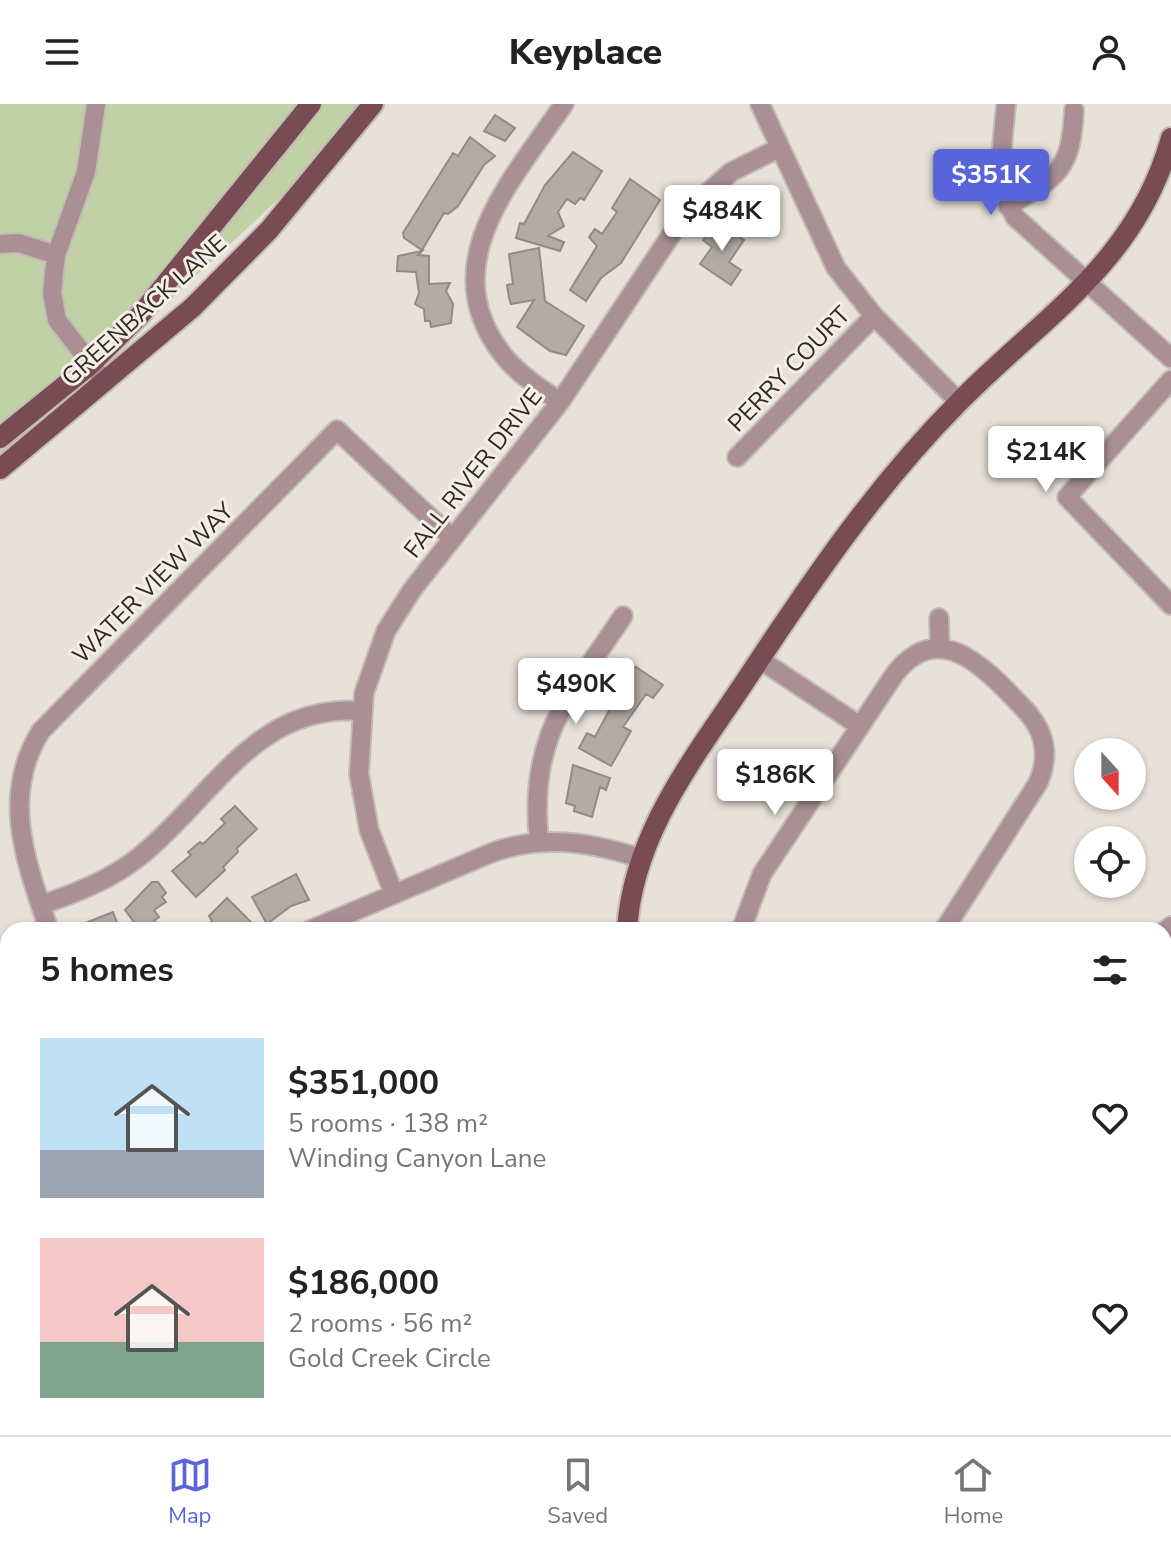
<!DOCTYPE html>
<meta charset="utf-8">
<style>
:root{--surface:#fff;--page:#f2f2f2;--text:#222;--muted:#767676;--line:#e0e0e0;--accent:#5964db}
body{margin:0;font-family:"Nunito Sans",sans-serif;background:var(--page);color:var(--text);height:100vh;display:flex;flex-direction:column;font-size:30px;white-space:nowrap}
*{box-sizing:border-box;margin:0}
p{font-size:26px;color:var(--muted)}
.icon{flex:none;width:44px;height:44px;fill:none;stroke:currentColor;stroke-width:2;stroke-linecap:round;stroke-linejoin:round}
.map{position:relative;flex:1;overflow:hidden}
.panel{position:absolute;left:0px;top:818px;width:1172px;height:514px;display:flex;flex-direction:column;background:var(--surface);border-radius:24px 24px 0 0;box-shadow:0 2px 6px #0004}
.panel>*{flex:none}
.needle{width:52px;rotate:159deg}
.tools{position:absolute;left:1074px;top:634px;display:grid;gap:16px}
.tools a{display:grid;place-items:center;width:72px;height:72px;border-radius:50%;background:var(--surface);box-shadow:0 2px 6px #0004;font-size:40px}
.price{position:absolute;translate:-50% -68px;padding:0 18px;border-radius:8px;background:#fff;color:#222;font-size:26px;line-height:52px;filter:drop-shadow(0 2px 4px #0008)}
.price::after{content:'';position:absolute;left:50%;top:48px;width:24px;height:18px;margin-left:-12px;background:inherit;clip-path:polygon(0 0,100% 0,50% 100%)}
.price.on{background:var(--accent);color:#fff}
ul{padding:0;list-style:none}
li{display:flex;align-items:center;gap:24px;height:200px;padding:0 40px}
li span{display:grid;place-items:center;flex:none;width:224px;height:160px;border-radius:0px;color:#555}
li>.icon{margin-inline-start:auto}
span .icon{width:96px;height:96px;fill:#fffc;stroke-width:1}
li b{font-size:34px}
h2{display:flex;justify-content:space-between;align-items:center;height:96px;padding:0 40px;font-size:34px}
header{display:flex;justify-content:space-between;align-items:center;height:104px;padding:0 40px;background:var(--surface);font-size:36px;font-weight:800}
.tabs{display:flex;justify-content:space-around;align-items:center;height:112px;border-top:2px solid var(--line);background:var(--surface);font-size:22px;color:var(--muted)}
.tabs a{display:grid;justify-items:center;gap:4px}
.tabs .on{color:var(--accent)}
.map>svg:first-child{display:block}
.green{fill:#bfd1a5}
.forest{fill:#91a572}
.building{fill:#b2aca5;stroke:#918b84;stroke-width:2}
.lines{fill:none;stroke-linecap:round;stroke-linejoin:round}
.minor-casing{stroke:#c2bcb5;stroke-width:22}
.major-casing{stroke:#c2bcb5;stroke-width:24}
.minor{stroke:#aa8f95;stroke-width:18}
.major{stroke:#794b55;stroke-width:20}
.labels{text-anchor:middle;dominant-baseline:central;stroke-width:6;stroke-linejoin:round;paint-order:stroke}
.street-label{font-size:24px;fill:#2c2a27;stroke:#f5eee7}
</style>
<header><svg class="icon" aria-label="menu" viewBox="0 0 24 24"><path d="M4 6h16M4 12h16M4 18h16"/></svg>Keyplace<svg class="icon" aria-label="person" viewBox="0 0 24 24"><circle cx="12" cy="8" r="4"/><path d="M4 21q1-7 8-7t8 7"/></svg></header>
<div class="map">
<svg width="1171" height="1331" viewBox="0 0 1171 1331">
<rect width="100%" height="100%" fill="#e8e1d9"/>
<path class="green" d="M0,0H365L325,52L0,354Z"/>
<path class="forest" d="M0,1251L8,1254V1324H74L64,1331H0Z
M250,1324H333L335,1331H250Z"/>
<path class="building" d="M495,11L515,24L505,37L484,27Z
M470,33L495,52L484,61L458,102L448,110L444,109L422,146L404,134L403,129L453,49L458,52Z
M573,48L602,67L584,96L580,94L575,100L567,95L558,108L564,122L548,132L564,138L560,147L516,134L520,119L524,120L545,81Z
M630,75L660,96L621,159L601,174L586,197L570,186L597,142L589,133L595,125L602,130L617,108L612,104Z
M717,117L744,136L729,158L741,166L731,181L700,160L712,143L703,136Z
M539,144L545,197L584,222L566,251L550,247L517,223L534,196L511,200L509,194L507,181L513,180L509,150Z
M422,147L418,151L429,152V180L450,179L446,187L453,200L451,219L431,223L430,217H425L424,205L415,200L419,189L416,168L397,167L398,152Z
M636,563L663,581L653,594L646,590L623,623L631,627L611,662L579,644L587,629L595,633L612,601L604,596L615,578L618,580L625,568Z
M573,661L610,674L606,686L600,683L592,713L574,707L575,702L566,699Z
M235,702L257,725L237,744L238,748L223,763L225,766L196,793L172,767L191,751L188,748L200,738L203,740L225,719L221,715Z
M296,770L309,796L291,802L267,820L252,793Z
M152,778H158L166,789L162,793L166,798L154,806L159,813L154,817L161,826H140L125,806Z
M227,794L254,821L247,826H203L212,817L209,812Z
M113,808L120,826H70V825Z"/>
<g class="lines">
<g class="minor-casing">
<path id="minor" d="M96,0L86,68L56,151L52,189L57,216L105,278
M760,0L836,164L874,212L959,298
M1006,0C1003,39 994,79 1015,113L1171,254
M1008,102C1058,73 1071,66 1074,6
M0,140L19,139L56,151
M1171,276L1067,393L1171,501
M560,298C540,284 518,270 503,251C432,160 513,75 564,0
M737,353L874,212
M939,514L940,545
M759,555L860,622
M539,738C528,631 568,595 623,512
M394,790L369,726L359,670L364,589L386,527L412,486L560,298L687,107L731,68L779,44
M41,801C76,789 110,776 139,753C213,694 255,599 361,607
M49,826C26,758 0,692 41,627L337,326L452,434
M310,826L491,749C542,730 590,738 640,754
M741,826L762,770L894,571C933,520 974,553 1007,587C1019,600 1035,613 1041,631C1047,647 1045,663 1038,679L944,826
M1164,828L1171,822
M0,1005L8,1028
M0,1079L8,1076
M0,1120L8,1117
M1164,1202L1171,1185
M0,1232L8,1234
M116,1324L117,1331
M822,1331L830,1324"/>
</g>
<g class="major-casing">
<path id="major" d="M0,334L90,261L141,210L311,0
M0,365L193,203L269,126L373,0
M627,826C633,728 696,652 748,573C812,476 876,382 958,299C1042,213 1136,160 1171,34
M1022,1324L1030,1331"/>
</g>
<use href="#minor" class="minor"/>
<use href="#major" class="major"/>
</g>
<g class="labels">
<g class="street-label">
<text transform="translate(144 206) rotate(-42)">GREENBACK LANE</text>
<text transform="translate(789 265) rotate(-46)">PERRY COURT</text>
<text transform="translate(473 369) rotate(-52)">FALL RIVER DRIVE</text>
<text transform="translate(153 479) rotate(-45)">WATER VIEW WAY</text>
</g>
</g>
</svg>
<div class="tools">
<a><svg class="needle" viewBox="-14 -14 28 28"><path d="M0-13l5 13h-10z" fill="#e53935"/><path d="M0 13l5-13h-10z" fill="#767676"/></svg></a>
<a><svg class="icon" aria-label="locate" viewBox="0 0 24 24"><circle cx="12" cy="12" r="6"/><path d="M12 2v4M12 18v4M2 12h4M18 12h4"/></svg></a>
</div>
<b class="price on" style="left:991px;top:113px">$351K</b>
<b class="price" style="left:722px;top:149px">$484K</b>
<b class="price" style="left:1046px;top:390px">$214K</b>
<b class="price" style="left:576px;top:622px">$490K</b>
<b class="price" style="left:775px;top:713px">$186K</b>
<section class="panel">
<h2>5 homes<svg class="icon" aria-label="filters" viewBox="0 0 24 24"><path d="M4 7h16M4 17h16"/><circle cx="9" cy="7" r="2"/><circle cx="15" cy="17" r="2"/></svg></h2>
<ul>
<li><span style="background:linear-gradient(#bfe0f5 70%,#9aa5b1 0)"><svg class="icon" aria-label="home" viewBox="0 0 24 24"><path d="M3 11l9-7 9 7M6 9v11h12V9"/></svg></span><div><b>$351,000</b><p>5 rooms · 138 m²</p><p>Winding Canyon Lane</p></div><svg class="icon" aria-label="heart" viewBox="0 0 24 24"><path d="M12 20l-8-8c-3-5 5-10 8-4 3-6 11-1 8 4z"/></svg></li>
<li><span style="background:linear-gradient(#f6c9c9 65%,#7fa58c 0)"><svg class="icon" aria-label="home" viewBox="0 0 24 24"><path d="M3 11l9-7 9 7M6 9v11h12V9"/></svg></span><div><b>$186,000</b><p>2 rooms · 56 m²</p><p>Gold Creek Circle</p></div><svg class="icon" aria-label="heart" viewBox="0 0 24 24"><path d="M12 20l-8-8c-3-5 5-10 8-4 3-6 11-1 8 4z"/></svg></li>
</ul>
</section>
</div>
<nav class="tabs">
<a class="on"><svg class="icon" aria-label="map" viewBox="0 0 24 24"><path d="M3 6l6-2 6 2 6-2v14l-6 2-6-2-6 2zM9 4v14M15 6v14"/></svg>Map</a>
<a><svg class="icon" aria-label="saved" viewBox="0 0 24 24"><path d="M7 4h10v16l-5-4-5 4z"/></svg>Saved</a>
<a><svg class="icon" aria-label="home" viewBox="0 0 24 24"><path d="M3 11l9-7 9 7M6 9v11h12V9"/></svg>Home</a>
</nav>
